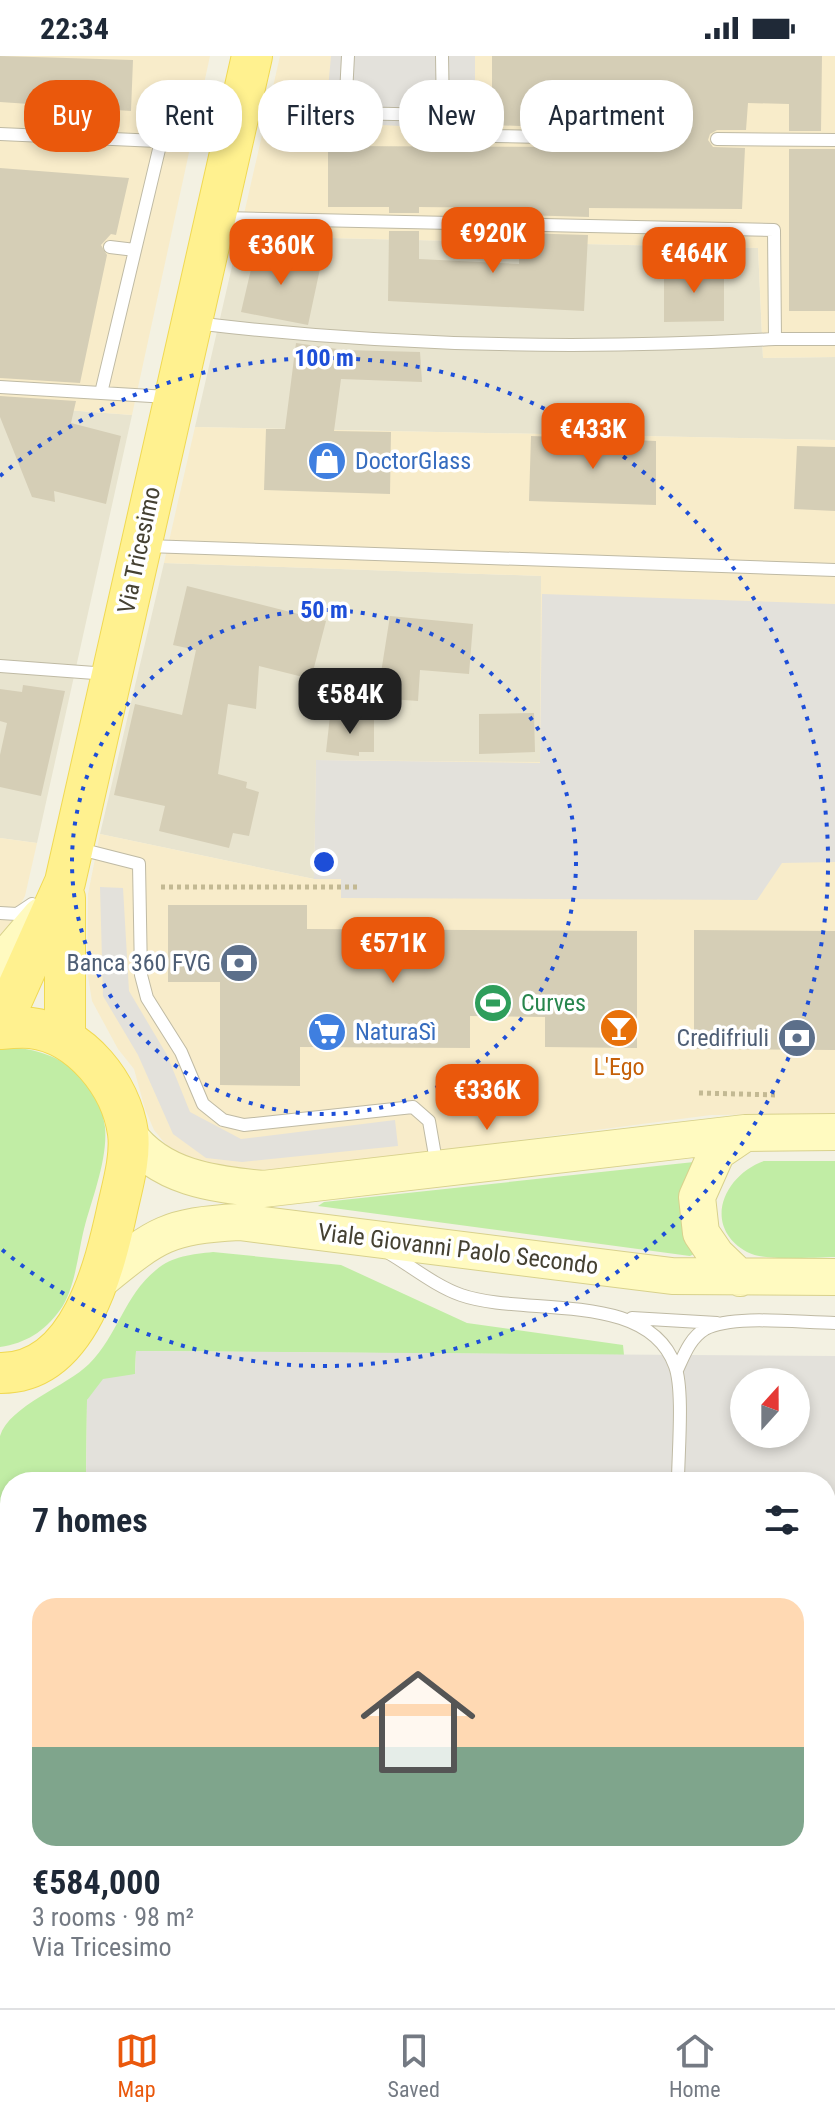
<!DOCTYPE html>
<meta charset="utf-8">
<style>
:root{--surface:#fff;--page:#f2f2f3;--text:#1f2937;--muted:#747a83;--line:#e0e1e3;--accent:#ea580c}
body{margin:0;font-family:"Roboto Condensed",sans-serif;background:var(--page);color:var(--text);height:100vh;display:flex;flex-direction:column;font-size:30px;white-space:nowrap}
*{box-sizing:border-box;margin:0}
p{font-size:26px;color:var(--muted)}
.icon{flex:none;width:44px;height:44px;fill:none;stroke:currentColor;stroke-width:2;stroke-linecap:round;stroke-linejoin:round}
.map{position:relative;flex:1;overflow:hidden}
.drawer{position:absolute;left:0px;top:1416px;width:836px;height:536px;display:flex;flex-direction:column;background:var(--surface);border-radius:32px 32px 0 0;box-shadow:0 4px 12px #0003}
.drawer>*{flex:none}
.hud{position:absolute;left:24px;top:24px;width:788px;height:72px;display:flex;gap:16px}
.needle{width:52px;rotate:21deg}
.tools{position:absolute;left:730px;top:1312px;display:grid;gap:16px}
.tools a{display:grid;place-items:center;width:80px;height:80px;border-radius:50%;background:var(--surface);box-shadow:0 4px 12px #0003;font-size:40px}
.price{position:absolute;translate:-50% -68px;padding:0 18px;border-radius:16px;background:var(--accent);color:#fff;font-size:26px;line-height:52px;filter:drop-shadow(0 2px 4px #0008)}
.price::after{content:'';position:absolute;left:50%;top:48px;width:24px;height:18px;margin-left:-12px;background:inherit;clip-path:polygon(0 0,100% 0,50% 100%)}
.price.current{background:#222;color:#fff}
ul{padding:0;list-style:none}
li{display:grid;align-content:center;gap:16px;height:424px;padding:0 32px}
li+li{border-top:2px solid var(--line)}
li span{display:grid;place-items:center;height:248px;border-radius:24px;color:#555}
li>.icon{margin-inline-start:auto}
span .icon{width:144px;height:144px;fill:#fffc;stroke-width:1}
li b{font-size:34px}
h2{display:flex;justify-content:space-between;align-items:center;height:96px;padding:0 32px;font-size:34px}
.chip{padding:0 28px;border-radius:32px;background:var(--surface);box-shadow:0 4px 12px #0003;font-size:28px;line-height:72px}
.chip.current{background:var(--accent);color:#fff}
.status{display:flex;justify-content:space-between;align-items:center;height:56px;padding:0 40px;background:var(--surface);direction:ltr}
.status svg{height:22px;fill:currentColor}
.tab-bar{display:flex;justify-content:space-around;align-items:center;height:112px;border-top:2px solid var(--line);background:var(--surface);font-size:22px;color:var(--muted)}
.tab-bar a{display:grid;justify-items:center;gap:4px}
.tab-bar .current{color:var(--accent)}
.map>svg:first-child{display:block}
.residential{fill:#e8e4cf}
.commercial{fill:#f8ecca}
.green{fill:#c1eda5}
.parking{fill:#e3e1db;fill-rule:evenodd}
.building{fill:#d5ceb6}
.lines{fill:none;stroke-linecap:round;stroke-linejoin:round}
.service-casing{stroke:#bfbaa4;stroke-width:14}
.secondary-casing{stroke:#d8d18c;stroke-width:38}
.primary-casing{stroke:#f0d953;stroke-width:42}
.path{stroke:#c3b993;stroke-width:5;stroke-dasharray:4 4;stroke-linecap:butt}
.service{stroke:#fff;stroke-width:12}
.secondary{stroke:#fffac0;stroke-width:36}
.primary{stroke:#fff18f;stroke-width:40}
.ring{fill:none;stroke:#1d4ed8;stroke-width:4;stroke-dasharray:4 8}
.labels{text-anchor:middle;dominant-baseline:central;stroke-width:7;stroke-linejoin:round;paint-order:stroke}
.shop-label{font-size:24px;fill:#366cbe;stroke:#fff;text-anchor:start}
.street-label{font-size:24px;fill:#454132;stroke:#fff}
.service-label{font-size:24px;fill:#4e5e75;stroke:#fff;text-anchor:end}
.leisure-label{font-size:24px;fill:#27864d;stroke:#fff;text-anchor:start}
.food-label{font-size:24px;fill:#c56008;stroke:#fff}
.centre{fill:#1d4ed8;stroke:#fff;stroke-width:4}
.ring-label{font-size:24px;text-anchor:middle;font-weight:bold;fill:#1d4ed8;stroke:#fff;stroke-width:7;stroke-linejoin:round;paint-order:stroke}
</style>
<div class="status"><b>22:34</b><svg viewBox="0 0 49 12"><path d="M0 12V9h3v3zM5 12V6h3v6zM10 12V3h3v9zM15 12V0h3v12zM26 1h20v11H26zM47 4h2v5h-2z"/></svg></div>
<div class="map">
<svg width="835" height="1952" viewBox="0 0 835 1952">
<rect width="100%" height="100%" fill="#f3f1e2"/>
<path class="residential" d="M239,180L758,192L763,302L835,301V384L195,371Z
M0,349L132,359L37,787L0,782Z
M164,507L542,520L540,707L317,704L314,823L100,778Z"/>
<path class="commercial" d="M0,0H210L132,359L0,349Z
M280,0H835V301L763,302L758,192L239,180Z
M195,371L835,384V1058L711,1059L245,1120L210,1117L168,1091L154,1074L145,1053L134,1013L118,993L92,945L87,914L88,838L100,778L314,823L316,704L540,706L541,520L164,507Z
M0,782L37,787L25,840L0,887Z"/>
<path class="green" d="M0,991C50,990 99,1016 105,1071C108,1103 92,1142 84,1173C78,1197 75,1234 60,1254C44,1276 26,1287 0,1291Z
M764,1105H835V1201C813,1201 765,1206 747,1196C701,1170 724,1119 764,1105Z
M694,1106L684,1132L694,1198L690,1200L318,1150L324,1146Z
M213,1196L341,1209L467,1267L623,1289L624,1299L136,1295L135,1318L87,1344L86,1426H10V1487L0,1497C0,1472 0,1400 0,1380C9,1350 67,1330 89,1308C118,1279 124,1240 156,1214C172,1200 193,1198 213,1196Z"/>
<path class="parking" d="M331,0H475V74L325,66Z
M542,538L835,548V806L782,807L757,844L341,842V823H314L316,704L540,707Z
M100,831L123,832L129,935L167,999L190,1056L241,1083L395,1064L398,1090L242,1106L206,1102L173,1078L138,999L103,940Z
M136,1295L835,1300V1952H20L21,1942H826V1426H86L87,1344L103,1323L135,1318ZM744,1326H796V1378H744Z
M0,1738L10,1740V1851L0,1849Z"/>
<path class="building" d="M0,0L133,4L131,55L0,46Z
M492,0H822L821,75H789V48L748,47L746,74H717L710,78L708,84L713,91L745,92L742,153L589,152V161L521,159V152L419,151V157H389V151H328V90L594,91L601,87L602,78L595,73L492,69Z
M789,93H835V255H789Z
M0,112L129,122L116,179L111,178L101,189L107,199L80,327L0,322Z
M389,175H419V203L519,208L520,177L588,179L584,255L388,245Z
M256,192L321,208L308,269L241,256Z
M664,213H724V265L664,266Z
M296,287L344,294L420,296L422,326L341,323L334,375L391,376L390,438L264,434L266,373H285Z
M0,340L76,345L71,367L121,380L106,448L54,435L55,446L32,441L0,361Z
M531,380L656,385V449L529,445Z
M797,390L835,391V455L794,453Z
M187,530L326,565L311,623L259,610L256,653L228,648L218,718L247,726L246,732L259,736L249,780L233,777L229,792L159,775L165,750L114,739L135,648L182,659L196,594L173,589Z
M390,560L473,568L469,618L420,614L418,645L377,642Z
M23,629L65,635L41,740L0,731V699L7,667L0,665V633L22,636Z
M534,657L535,696L479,698V658Z
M330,660L374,664V696H359V700L326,696Z
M168,849H307V873L637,875V992L545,991V961L470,960V992L300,991V1030L220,1029V926H168Z
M694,874L835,875V994L694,993Z"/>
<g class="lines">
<g class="service-casing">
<path id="service" d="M348,0L345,57L443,59L442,0
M249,48L345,57
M443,59L494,80L594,82
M0,78L225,88
M717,83L835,84
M223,162L774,174L775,283H835
M110,191L135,194
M195,267C387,290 582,294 775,283
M0,331L168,341
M101,337L161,85
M147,490L835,514
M0,610L108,618
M76,792L139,808L141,919L147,942L181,996L203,1048L223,1064L244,1069L413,1051L429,1065L437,1111
M0,857L17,858L32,848
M387,1196C410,1209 435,1230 461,1239C524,1261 648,1233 675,1310C684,1334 678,1398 678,1426
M632,1262L717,1267
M677,1314C684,1299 690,1282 705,1273C733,1258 802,1267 835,1267
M553,1952L562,1942"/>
</g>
<g class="secondary-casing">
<path id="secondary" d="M0,908L41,860
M128,1078C160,1122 213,1128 263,1133L745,1077L835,1076
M740,1222L716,1199L701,1177L697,1141L717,1096L745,1077
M98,1226C155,1180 164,1170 239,1166L672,1220L835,1221"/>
</g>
<g class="primary-casing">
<path id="primary" d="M0,971L65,826L252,0
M0,973C10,972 21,971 31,972C81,978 121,1029 128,1077C131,1100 123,1128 118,1150C105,1210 80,1318 0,1317
M65,983V842"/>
</g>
<path class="path" d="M161,831H360
M699,1037L778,1039
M0,1501L10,1490"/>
<use href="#service" class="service"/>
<use href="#secondary" class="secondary"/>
<use href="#primary" class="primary"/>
</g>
<g class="ring">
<circle cx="324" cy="806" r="252"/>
<path d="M0 420A504 504 0 1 1 0 1192"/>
</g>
<defs>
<g id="shop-disc" transform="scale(2)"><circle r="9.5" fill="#3f7fe0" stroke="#fff"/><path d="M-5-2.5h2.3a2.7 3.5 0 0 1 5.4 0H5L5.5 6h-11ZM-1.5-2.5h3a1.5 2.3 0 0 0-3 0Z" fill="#fff"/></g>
<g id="bank-disc" transform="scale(2)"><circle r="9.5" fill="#5c6f8a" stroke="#fff"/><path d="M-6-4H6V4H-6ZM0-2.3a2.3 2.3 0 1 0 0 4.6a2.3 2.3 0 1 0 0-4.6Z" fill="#fff"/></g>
<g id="stadium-disc" transform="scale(2)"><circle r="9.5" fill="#2e9e5b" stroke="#fff"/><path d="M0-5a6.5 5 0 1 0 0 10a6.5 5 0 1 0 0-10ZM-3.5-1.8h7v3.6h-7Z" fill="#fff"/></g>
<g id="bar-disc" transform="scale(2)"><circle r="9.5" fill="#e8710a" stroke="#fff"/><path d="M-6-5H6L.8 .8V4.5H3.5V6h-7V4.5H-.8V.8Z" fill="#fff"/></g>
<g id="supermarket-disc" transform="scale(2)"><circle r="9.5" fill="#3f7fe0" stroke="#fff"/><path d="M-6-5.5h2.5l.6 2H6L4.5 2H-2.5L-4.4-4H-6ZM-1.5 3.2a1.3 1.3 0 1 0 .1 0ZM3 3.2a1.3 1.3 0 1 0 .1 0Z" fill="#fff"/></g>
</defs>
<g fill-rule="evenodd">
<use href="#shop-disc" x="327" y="405"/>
<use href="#bank-disc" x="239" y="907"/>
<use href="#stadium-disc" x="493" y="947"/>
<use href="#bar-disc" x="619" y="972"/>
<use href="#supermarket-disc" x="327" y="976"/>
<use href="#bank-disc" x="797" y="982"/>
</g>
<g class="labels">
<g class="shop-label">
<text x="355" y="405">DoctorGlass</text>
<text x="355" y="976">NaturaSì</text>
</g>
<g class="street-label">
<text transform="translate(139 494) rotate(-78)">Via Tricesimo</text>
<text transform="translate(458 1193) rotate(7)">Viale Giovanni Paolo Secondo</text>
</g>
<g class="service-label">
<text x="211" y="907">Banca 360 FVG</text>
<text x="769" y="982">Credifriuli</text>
</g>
<g class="leisure-label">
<text x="521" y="947">Curves</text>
</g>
<g class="food-label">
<text x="619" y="1011">L'Ego</text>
</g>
</g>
<circle cx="324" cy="806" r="12" class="centre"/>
<g class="ring-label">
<text x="324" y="310">100 m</text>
<text x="324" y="562">50 m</text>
</g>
</svg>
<div class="tools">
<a><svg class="needle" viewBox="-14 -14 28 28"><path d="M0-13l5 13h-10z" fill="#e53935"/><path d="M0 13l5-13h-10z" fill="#747a83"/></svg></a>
</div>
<b class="price" style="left:493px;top:219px">€920K</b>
<b class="price" style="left:281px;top:231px">€360K</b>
<b class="price" style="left:694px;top:239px">€464K</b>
<b class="price" style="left:593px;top:415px">€433K</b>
<b class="price current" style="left:350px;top:680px">€584K</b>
<b class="price" style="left:393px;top:929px">€571K</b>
<b class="price" style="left:487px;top:1076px">€336K</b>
<div class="hud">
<a class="chip current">Buy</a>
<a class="chip">Rent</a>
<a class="chip">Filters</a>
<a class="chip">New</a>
<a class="chip">Apartment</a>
</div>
<section class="drawer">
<h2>7 homes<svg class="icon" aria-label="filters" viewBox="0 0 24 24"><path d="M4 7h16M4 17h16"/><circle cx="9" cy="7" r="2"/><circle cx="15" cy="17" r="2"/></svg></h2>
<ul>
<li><span style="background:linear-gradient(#ffd9b3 60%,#7fa58c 0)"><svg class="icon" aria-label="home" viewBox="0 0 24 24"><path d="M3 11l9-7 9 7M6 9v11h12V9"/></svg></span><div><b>€584,000</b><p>3 rooms · 98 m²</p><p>Via Tricesimo</p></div></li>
</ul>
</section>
</div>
<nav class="tab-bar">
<a class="current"><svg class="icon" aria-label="map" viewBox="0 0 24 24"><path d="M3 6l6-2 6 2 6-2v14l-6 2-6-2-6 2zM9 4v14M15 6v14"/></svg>Map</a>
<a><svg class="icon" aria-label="saved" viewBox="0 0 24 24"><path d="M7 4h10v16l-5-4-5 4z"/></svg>Saved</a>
<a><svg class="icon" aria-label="home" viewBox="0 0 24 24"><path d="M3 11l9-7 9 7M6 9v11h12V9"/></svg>Home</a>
</nav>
